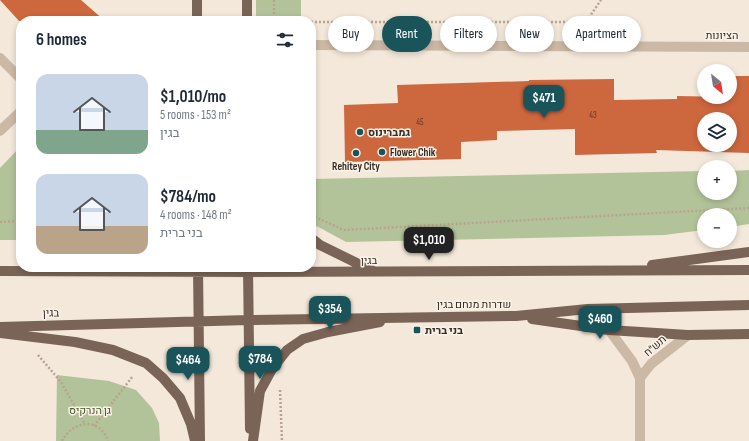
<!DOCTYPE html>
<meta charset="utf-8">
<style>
:root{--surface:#fff;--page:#f2f2f3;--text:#1f2937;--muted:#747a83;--accent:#1a545b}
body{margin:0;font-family:"Sofia Sans Condensed",Heebo,sans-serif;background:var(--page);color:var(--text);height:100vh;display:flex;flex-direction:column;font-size:15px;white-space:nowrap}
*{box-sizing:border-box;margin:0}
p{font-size:13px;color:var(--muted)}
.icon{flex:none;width:22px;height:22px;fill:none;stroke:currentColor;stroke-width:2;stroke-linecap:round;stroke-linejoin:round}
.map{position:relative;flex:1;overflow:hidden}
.drawer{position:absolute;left:16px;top:16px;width:300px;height:256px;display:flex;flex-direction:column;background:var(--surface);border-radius:16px;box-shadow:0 2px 6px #0003}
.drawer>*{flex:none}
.guide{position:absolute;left:328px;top:16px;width:361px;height:36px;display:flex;gap:8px}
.needle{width:26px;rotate:150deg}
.buttons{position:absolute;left:697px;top:64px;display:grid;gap:8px}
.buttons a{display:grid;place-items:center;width:40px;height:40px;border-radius:50%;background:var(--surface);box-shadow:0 2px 6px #0003;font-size:20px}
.price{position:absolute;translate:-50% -34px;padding:0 9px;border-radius:8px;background:var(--accent);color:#fff;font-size:13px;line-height:26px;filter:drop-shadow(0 1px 2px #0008)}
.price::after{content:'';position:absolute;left:50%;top:24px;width:12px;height:9px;margin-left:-6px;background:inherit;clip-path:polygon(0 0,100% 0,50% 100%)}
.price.on{background:#222;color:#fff}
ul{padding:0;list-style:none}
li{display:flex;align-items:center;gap:12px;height:100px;padding:0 20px}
li span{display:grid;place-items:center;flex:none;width:112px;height:80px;border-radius:12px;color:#555}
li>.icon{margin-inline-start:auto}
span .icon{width:48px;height:48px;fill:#fffc;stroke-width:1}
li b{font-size:17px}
h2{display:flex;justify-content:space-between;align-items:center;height:48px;padding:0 20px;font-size:17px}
.tag{padding:0 14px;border-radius:18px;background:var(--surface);box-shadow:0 2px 6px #0003;font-size:14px;line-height:36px}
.tag.on{background:var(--accent);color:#fff}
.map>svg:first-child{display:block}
.green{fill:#b3c399}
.building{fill:#cd673e;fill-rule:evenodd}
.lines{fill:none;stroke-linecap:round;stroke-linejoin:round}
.path{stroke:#b8a38f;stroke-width:2.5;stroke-dasharray:2 2;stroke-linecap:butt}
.minor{stroke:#ccb9a5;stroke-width:10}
.major{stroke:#7a6457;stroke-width:10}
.poi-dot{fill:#1a545b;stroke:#fbf2e7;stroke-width:1.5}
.labels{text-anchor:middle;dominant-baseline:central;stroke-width:3;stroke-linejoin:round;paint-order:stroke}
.number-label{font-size:9px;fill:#5c3c2d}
.street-label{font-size:11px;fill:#372d27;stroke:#fbf2e7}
.poi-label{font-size:11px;font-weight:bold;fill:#372d27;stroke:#fbf2e7;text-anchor:start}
.park-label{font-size:11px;fill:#445729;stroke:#fbf2e7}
</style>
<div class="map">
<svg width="749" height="441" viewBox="0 0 749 441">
<rect width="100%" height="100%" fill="#f3e8da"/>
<path class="green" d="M256,0H301V21H256Z
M21,146V240H0V168Z
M749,170V224L730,227V215H704V230L664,235L346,242L311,223V179L704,171V193H730V171Z
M57,375L109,381L136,390L152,408L159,423L160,441H56Z"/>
<path class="building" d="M0,0H81L105,21H19Z
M730,76H749V153L656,150L657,153L575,155V129L497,131V140L461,142V159L345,162L344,105L398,103L397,85L529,81V80L614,79V100L677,99V96L730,97ZM704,119H730V145H704Z"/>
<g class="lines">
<path class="path" d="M274,0V21
M311,22H586L601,0
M311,215L344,230L749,208
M0,222L21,221
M38,355L61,382L85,424
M280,390L282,441
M94,426L133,376
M62,441C73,420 100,417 108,441"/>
<path class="minor" d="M311,45L749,47
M0,58L21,79
M0,131L21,111
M609,330L632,361L640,378V441
M640,378L651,364L688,335"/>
<path class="major" d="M197,0V21
M247,0V21
M311,238L320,245L373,271
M652,265L749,252
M198,267L200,441
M248,267L250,429
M0,271L248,272L749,270
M532,319L609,330L688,335L749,334
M0,327L248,320L516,316L588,309L749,305
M0,333L75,342L113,350L146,363L163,378L180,398L191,424L195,441
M253,441L260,391L272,369L287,350L303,339L328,332L380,322"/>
</g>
<g class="poi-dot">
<circle cx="360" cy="132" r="4"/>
<circle cx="382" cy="152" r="4"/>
<circle cx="356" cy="153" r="4"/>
<rect x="413" y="326" width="8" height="8" rx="2"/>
</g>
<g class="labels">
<g class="number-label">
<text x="593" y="115">43</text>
<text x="420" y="122">45</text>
</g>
<g class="street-label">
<text x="722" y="35">הציונות</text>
<text x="369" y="260">בגין</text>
<text x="474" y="304">שדרות מנחם בגין</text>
<text transform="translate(51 313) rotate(-1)">בגין</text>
<text transform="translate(655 346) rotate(-41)">תש"ח</text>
</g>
<g class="poi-label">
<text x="368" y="132">גמברינוס</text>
<text x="390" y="152">Flower Chik</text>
<text x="356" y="166" text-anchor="middle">Rehitey City</text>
<text x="425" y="330">בני ברית</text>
</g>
<g class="park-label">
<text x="90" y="410">גן הנרקיס</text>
</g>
</g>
</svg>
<div class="buttons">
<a><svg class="needle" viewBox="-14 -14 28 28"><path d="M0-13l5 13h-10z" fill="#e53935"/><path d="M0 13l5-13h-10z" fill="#747a83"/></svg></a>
<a><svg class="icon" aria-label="layers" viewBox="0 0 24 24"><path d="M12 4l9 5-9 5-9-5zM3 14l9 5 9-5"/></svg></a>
<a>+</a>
<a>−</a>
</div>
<b class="price" style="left:544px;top:119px">$471</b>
<b class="price on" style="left:429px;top:261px">$1,010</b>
<b class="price" style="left:330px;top:330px">$354</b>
<b class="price" style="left:600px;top:340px">$460</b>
<b class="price" style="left:260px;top:380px">$784</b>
<b class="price" style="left:188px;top:381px">$464</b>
<div class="guide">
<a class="tag">Buy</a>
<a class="tag on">Rent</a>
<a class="tag">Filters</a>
<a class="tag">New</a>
<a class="tag">Apartment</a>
</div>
<section class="drawer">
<h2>6 homes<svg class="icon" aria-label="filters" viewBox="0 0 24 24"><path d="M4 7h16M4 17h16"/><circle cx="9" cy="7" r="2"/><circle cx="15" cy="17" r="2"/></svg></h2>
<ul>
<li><span style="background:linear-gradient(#c9d6e8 70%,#7fa58c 0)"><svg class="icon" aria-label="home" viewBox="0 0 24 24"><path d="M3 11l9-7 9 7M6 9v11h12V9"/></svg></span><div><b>$1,010/mo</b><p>5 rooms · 153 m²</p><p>בגין</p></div></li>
<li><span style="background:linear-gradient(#c9d6e8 65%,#b9a48a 0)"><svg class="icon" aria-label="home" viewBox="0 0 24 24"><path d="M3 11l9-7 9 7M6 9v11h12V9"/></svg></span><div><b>$784/mo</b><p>4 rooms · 148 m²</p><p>בני ברית</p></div></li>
</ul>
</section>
</div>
